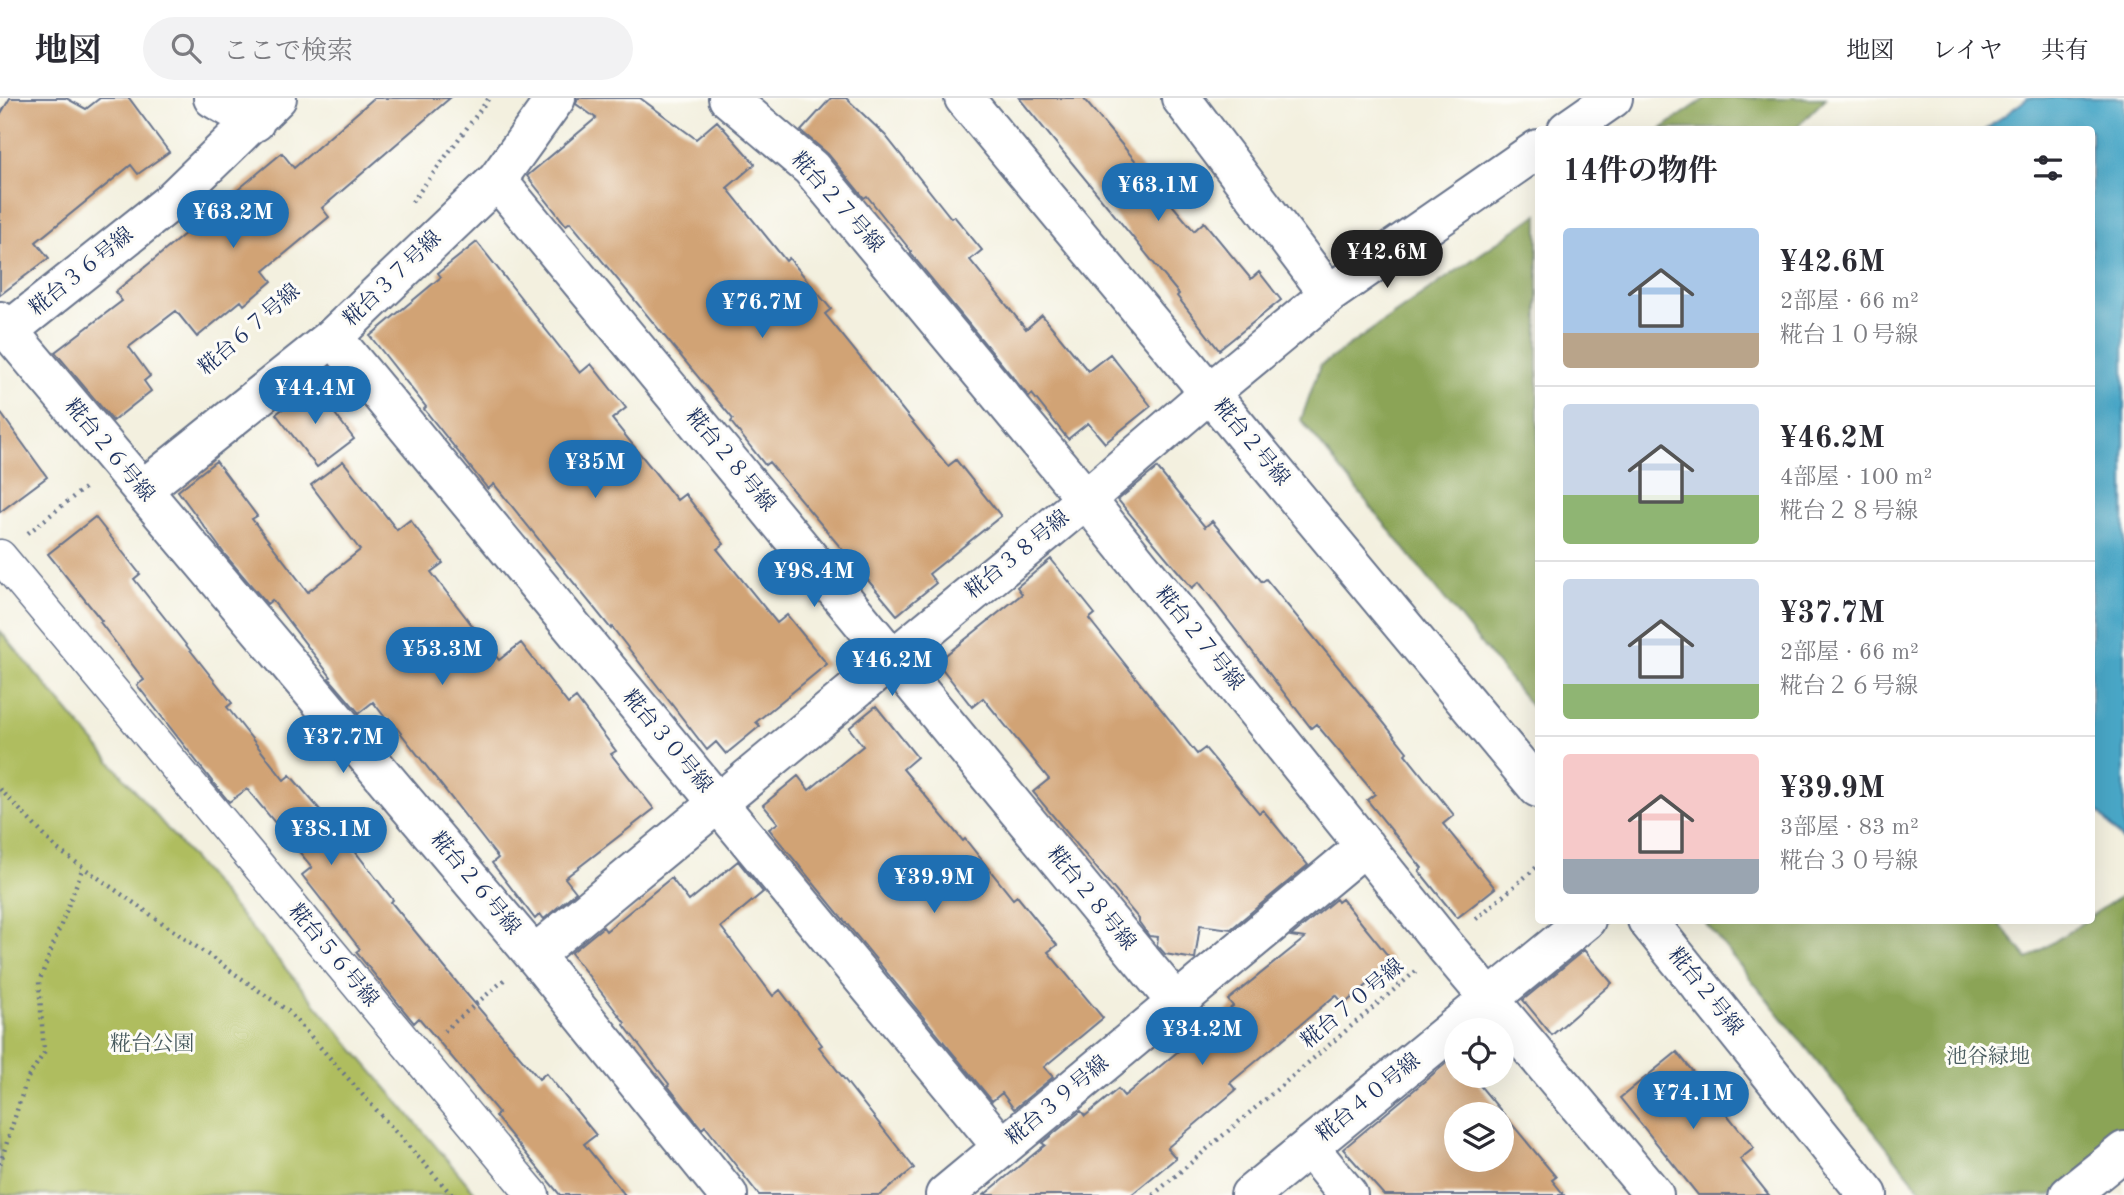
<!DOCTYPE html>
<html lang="ja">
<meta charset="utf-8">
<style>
:root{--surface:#fff;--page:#f2f2f3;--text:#2b2b33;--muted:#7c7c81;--line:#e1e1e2;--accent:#1f6fb2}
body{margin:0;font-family:"Old Standard TT","Noto Serif JP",serif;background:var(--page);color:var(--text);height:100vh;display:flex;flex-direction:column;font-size:26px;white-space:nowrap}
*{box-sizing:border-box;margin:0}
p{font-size:23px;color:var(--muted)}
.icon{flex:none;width:38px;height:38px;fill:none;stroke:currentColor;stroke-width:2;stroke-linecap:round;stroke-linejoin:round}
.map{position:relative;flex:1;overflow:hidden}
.details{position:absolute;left:1535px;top:28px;width:560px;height:798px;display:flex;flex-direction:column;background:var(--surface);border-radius:7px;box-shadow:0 7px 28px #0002}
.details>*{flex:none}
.buttons{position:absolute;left:1444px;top:920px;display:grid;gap:14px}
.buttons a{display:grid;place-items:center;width:70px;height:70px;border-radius:50%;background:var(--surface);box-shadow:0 7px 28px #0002;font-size:35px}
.price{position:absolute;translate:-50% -60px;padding:0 16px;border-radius:24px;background:var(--accent);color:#fff;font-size:23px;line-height:46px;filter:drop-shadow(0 2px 4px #0008)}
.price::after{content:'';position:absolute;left:50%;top:42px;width:21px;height:16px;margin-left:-10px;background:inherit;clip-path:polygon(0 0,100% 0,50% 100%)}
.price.on{background:#222;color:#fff}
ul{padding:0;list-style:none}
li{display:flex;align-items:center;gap:21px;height:175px;padding:0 28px}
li+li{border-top:2px solid var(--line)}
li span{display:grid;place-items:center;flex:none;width:196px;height:140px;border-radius:7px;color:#555}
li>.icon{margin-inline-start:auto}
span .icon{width:84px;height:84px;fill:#fffc;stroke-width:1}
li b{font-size:30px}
h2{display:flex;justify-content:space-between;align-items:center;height:84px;padding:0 28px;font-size:30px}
header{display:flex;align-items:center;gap:42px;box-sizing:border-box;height:98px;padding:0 35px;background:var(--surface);border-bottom:2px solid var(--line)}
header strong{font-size:33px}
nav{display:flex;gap:38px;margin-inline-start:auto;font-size:24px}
.search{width:490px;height:63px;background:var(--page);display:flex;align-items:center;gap:18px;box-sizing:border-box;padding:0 24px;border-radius:38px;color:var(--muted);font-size:26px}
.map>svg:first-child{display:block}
.green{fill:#afbd5f;stroke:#65765e;stroke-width:2}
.forest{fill:#8ba456;stroke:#536a5a;stroke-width:2}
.water{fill:#48a7c7;stroke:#326b92;stroke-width:2}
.building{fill:#d1a374;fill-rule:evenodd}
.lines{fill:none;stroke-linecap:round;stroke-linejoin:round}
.pedestrian-casing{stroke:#67738b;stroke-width:35}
.minor-casing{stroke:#67738b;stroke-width:42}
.tertiary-casing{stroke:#67738b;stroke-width:42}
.path{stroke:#67738b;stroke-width:4.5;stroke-dasharray:2 5;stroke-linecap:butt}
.pedestrian{stroke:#fff;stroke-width:32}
.minor{stroke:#fff;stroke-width:38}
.tertiary{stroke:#fff;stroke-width:38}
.labels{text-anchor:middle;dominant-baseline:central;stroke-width:6;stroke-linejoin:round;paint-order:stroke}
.street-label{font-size:21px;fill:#1b2f5e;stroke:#fdfcf7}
.park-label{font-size:21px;fill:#475a5e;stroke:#fdfcf7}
</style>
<header>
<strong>地図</strong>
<div class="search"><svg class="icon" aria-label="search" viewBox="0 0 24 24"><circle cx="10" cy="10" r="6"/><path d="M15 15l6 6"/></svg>ここで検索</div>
<nav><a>地図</a><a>レイヤ</a><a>共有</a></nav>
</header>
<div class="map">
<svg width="2124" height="1097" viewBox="0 0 2124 1097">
<rect width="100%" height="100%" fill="#fdfcf7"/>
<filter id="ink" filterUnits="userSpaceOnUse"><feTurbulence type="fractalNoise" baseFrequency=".0143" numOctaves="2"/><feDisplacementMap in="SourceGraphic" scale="14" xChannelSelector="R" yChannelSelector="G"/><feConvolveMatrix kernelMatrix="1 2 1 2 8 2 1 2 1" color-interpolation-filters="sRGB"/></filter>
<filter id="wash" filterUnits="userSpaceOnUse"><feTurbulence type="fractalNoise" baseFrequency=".00686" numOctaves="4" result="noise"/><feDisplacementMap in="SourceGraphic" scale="28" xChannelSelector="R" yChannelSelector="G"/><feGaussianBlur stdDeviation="1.57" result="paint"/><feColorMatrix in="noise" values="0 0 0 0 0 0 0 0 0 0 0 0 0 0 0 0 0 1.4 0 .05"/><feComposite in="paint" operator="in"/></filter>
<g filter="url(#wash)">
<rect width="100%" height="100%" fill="#f3f0df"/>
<path class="green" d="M0,533L477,1097H0Z"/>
<path class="forest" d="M1706,0H1826L1795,31H1661Z
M1538,116V617L1301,322L1320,268Z
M2124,796V1036L2051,1097H1925L1704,823H1997L2028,861L2085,823L2091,822V818Z"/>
<path class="water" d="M2028,0H2124V744L2091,705V32L1986,31Z"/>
<g id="blocks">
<path class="building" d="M10,0H66L86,11L100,0H129L169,54L138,76L131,67L36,144L49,160L0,197V17Z
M374,0H450L322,110L329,119L264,173L272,183L244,207L241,203L197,239L176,213L129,249L150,278L144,283L151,293L113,323L55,254L122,203L115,194L282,55L294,70Z
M578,0H640L696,41L717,23L755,66L727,90L786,163L789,160L831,211L825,216L948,368L956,362L1001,418L929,476L936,485L897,517L769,364L765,367L731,324L733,321L570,124L566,127L527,78L596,20L576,6Z
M831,0H846L885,37L951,120L954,118L982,152L970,162L1026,231L1042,217L1088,273L1110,256L1151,308L1105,345L1088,325L1068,341L1032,296L1029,299L911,156V153L867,98L864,100L828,56L801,33Z
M1019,0H1083L1194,133L1204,124L1251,181L1259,174L1281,202L1219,252L1177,198L1179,196Z
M477,144L580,275L591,266L626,310L612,321L677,402L685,396L724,446L717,451L777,525L787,517L827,566L756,624L760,628L726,656L716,644L707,652L612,529L611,531L494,386L488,391L424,311L426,309L370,238L441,179L438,175Z
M314,288L354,341L317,369L276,316Z
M0,314L47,379L0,414Z
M216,363L257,418L252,421L308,494L360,452L311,387L343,363L397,432L410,422L443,465L431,474L499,562L521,545L568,606L576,600L616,653L611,656L654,711L565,780L576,794L544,821L540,816L535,821L492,765L498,760L389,620L387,622L373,604L359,615L329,580L331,579L272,502L267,506L226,458L178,393Z
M1157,370L1205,429L1212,423L1262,484L1266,481L1372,610L1407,654L1405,656L1454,717L1443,726L1495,790L1457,820L1419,773L1422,770L1367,702L1375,696L1316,626L1311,630L1199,484L1192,490L1118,402Z
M95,419L140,476L134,481L232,605L227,609L284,682L290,677L346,742L393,802L391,804L459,887L539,981L546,975L596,1037L584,1046L625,1097H560L495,1018L499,1015L419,920L414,925L356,854L360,851L302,777L312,769L247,691L229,704L215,687L137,587L144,582L100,524L102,523L48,456Z
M1051,461L1095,516L1089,521L1197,656L1205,650L1259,715L1263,712L1308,767L1231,831L1200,827L1195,861L1165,856L1157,847L1158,839L1149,838L1139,824V821L1033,694L1049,681L983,600L972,609L937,564L1022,496L1017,489Z
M876,608L917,659L903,671L963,743L965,741L1013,801L1017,798L1057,847L1048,854L1103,920L1044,969L1053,979L1014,1011L1002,995L992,1003L769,731L778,725L763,707L798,678L809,692L863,648L849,630Z
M738,763L763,794L721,829L773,898L780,892L822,947L819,949L914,1070L880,1097H759L705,1028L702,1031L668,988L669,986L624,927L625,925L571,855L603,829L606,833L671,780L689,803Z
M1336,801L1338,804L1342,801L1394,865L1344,906L1336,897L1230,985L1236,992L1167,1050L1176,1060L1131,1097H984L1045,1047L1042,1045L1081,1013L1085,1018L1118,991L1124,998L1233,908L1228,902L1305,840L1291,838Z
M1584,852L1612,885L1552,937L1523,902Z
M1677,954L1754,1050L1740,1061L1769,1097H1698L1620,1000Z
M1456,957V978H1472L1556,1079L1552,1082L1564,1097H1384L1343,1051ZM1456,1017H1502V1062H1456Z"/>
</g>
</g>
<g filter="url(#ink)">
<use href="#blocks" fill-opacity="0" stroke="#67738b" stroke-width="2"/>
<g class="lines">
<g class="pedestrian-casing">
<path id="pedestrian" d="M0,458L533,1097"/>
</g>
<g class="minor-casing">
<path id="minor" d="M213,0L255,24
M728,0L811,70L1086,401L1445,848L1654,1097
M1181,0L1329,196
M1567,32L1613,0
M497,82L1176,904
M0,223L534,857L728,1097
M8,233L169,105L277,0
M333,239L1002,1049
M142,392L333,239L497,82L556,0
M534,857L1086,401L1209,295L1329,196L1538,51
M1309,1049L1348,1097
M945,1097L1365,748
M1250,1097L1586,822
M2069,1097L2124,1053"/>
</g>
<g class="tertiary-casing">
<path id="tertiary" d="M964,0L1538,690
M1647,822L1868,1097"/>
</g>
<path class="path" d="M412,104L489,0
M28,435L87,388
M0,691L57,751L288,913L452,1097
M1476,821L1538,768
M444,933L504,882
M0,1066L27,981L44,955L39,884L83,769
M1153,1097L1416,873"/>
<use href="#pedestrian" class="pedestrian"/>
<use href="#minor" class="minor"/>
<use href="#tertiary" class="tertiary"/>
</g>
</g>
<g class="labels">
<g class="street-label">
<text transform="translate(837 105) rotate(48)">糀台２７号線</text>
<text transform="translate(82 174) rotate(-39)">糀台３６号線</text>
<text transform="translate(393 181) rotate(-44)">糀台３７号線</text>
<text transform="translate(250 232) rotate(-41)">糀台６７号線</text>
<text transform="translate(1251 345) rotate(50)">糀台２号線</text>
<text transform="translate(109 353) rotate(50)">糀台２６号線</text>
<text transform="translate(730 363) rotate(50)">糀台２８号線</text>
<text transform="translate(1018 457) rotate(-39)">糀台３８号線</text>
<text transform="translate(1199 541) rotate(51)">糀台２７号線</text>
<text transform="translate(667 644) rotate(50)">糀台３０号線</text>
<text transform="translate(475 786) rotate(50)">糀台２６号線</text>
<text transform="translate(1091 801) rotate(51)">糀台２８号線</text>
<text transform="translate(333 858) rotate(50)">糀台５６号線</text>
<text transform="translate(1705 894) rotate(51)">糀台２号線</text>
<text transform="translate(1353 906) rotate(-40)">糀台７０号線</text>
<text transform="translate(1369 1000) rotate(-39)">糀台４０号線</text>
<text transform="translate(1058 1003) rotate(-40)">糀台３９号線</text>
</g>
<g class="park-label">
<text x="152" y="946">糀台公園</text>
<text x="1988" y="959">池谷緑地</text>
</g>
</g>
</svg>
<div class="buttons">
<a><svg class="icon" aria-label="locate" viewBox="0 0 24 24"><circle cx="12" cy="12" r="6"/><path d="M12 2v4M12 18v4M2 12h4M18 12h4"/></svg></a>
<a><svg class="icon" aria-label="layers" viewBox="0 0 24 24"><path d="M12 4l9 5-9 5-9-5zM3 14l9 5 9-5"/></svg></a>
</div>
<b class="price" style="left:1158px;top:125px">¥63.1M</b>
<b class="price" style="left:233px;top:152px">¥63.2M</b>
<b class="price on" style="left:1387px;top:192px">¥42.6M</b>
<b class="price" style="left:762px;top:242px">¥76.7M</b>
<b class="price" style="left:315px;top:328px">¥44.4M</b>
<b class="price" style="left:595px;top:402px">¥35M</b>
<b class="price" style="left:814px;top:511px">¥98.4M</b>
<b class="price" style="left:442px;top:589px">¥53.3M</b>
<b class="price" style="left:892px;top:600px">¥46.2M</b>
<b class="price" style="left:343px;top:677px">¥37.7M</b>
<b class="price" style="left:331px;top:769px">¥38.1M</b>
<b class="price" style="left:934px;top:817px">¥39.9M</b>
<b class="price" style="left:1202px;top:969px">¥34.2M</b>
<b class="price" style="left:1693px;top:1033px">¥74.1M</b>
<section class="details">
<h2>14件の物件<svg class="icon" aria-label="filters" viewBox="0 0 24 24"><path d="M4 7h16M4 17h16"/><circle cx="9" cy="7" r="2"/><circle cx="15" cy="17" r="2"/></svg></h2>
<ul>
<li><span style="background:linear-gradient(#a9c7e8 75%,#b9a48a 0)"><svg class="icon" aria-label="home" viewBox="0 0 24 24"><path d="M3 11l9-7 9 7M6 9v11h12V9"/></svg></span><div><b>¥42.6M</b><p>2部屋 · 66 m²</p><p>糀台１０号線</p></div></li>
<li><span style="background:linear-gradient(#c9d6e8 65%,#8fb573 0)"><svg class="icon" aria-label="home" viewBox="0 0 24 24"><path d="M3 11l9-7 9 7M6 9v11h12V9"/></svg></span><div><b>¥46.2M</b><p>4部屋 · 100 m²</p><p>糀台２８号線</p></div></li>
<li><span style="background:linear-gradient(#c9d6e8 75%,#8fb573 0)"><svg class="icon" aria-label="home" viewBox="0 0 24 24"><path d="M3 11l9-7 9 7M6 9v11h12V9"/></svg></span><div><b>¥37.7M</b><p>2部屋 · 66 m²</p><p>糀台２６号線</p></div></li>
<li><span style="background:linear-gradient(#f6c9c9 75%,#9aa5b1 0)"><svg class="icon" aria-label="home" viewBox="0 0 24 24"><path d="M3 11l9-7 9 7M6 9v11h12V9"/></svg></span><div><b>¥39.9M</b><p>3部屋 · 83 m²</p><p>糀台３０号線</p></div></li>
</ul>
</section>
</div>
